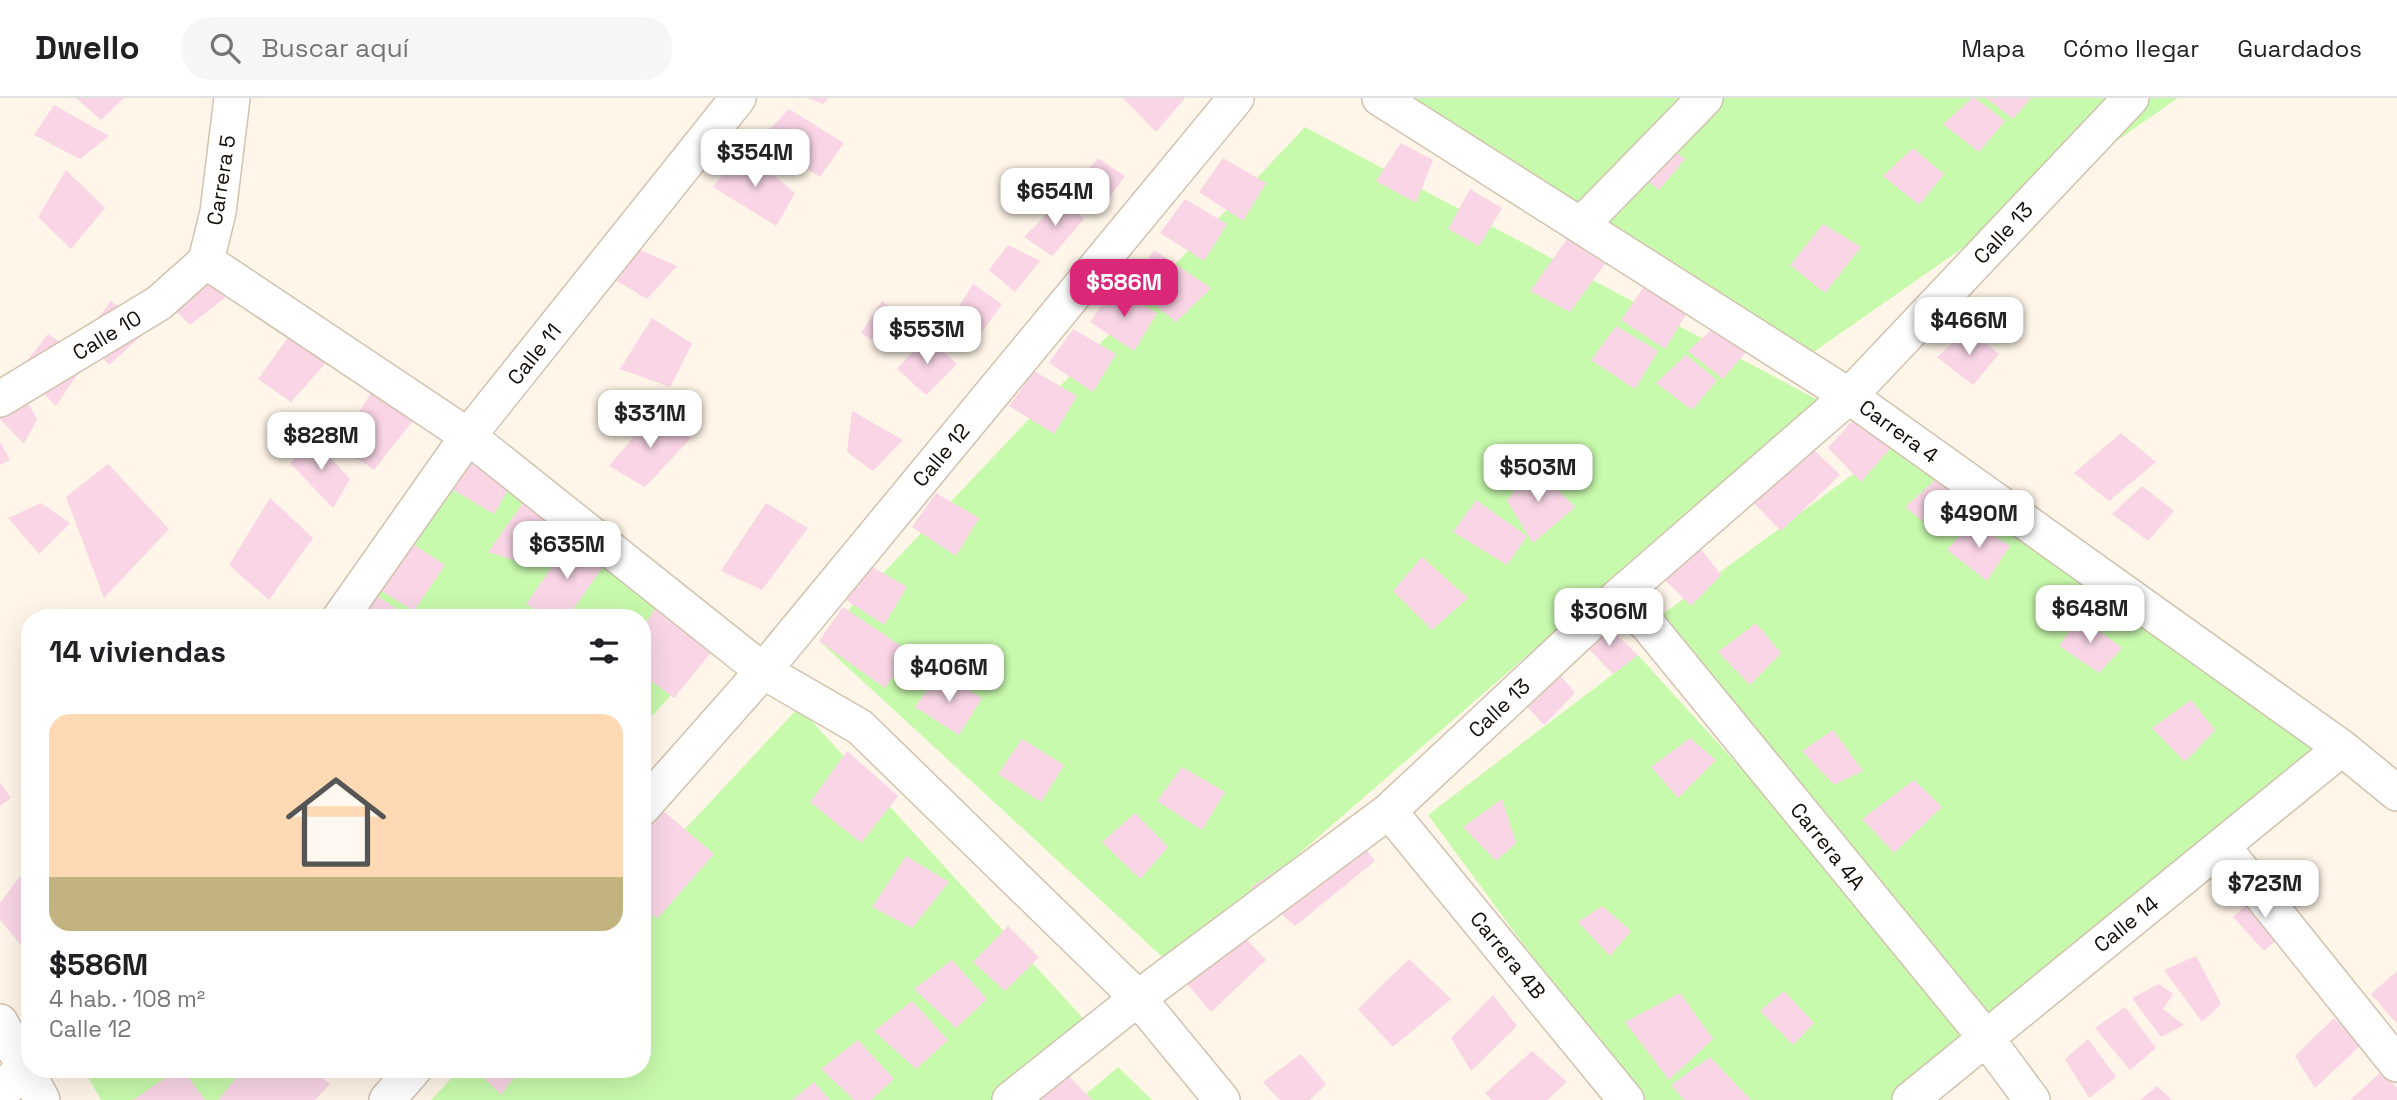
<!DOCTYPE html>
<html lang="es">
<meta charset="utf-8">
<style>
:root{--surface:#fff;--page:#f6f6f6;--text:#202124;--muted:#757577;--line:#e0e0e0;--accent:#db2777}
body{margin:0;font-family:"Space Grotesk",sans-serif;background:var(--page);color:var(--text);height:100vh;display:flex;flex-direction:column;font-size:26px;white-space:nowrap}
*{box-sizing:border-box;margin:0}
p{font-size:23px;color:var(--muted)}
.icon{flex:none;width:38px;height:38px;fill:none;stroke:currentColor;stroke-width:2;stroke-linecap:round;stroke-linejoin:round}
.map{position:relative;flex:1;overflow:hidden}
.drawer{position:absolute;left:21px;top:511px;width:630px;height:469px;display:flex;flex-direction:column;background:var(--surface);border-radius:28px;box-shadow:0 7px 28px #0002}
.drawer>*{flex:none}
.price{position:absolute;translate:-50% -60px;padding:0 16px;border-radius:14px;background:#fff;color:#222;font-size:23px;line-height:46px;filter:drop-shadow(0 2px 4px #0008)}
.price::after{content:'';position:absolute;left:50%;top:42px;width:21px;height:16px;margin-left:-10px;background:inherit;clip-path:polygon(0 0,100% 0,50% 100%)}
.price.on{background:var(--accent);color:#fff}
ul{padding:0;list-style:none}
li{display:grid;align-content:center;gap:14px;height:371px;padding:0 28px}
li span{display:grid;place-items:center;height:217px;border-radius:21px;color:#555}
li>.icon{margin-inline-start:auto}
span .icon{width:126px;height:126px;fill:#fffc;stroke-width:1}
li b{font-size:30px}
h2{display:flex;justify-content:space-between;align-items:center;height:84px;padding:0 28px;font-size:30px}
header{display:flex;align-items:center;gap:42px;box-sizing:border-box;height:98px;padding:0 35px;background:var(--surface);border-bottom:2px solid var(--line)}
header strong{font-size:33px}
nav{display:flex;gap:38px;margin-inline-start:auto;font-size:24px}
.search{width:490px;height:63px;background:var(--page);display:flex;align-items:center;gap:18px;box-sizing:border-box;padding:0 24px;border-radius:28px;color:var(--muted);font-size:26px}
.map>svg:first-child{display:block}
.green{fill:#c8faad}
.building{fill:#f9d5e5}
.lines{fill:none;stroke-linecap:round;stroke-linejoin:round}
.minor-casing{stroke:#d1c2ae;stroke-width:38}
.minor{stroke:#fff;stroke-width:35}
.labels{text-anchor:middle;dominant-baseline:central;stroke-width:7;stroke-linejoin:round;paint-order:stroke}
.street-label{font-size:21px;fill:#110c06;stroke:#fff}
</style>
<header>
<strong>Dwello</strong>
<div class="search"><svg class="icon" aria-label="search" viewBox="0 0 24 24"><circle cx="10" cy="10" r="6"/><path d="M15 15l6 6"/></svg>Buscar aquí</div>
<nav><a>Mapa</a><a>Cómo llegar</a><a>Guardados</a></nav>
</header>
<div class="map">
<svg width="2397" height="1002" viewBox="0 0 2397 1002">
<rect width="100%" height="100%" fill="#fff5e8"/>
<path class="green" d="M1381,0H2178L1805,260Z
M1305,29L1820,303L1171,867L819,543Z
M1894,346L2342,650L1912,1002H1638L1428,717L1638,557L1972,925L1648,527Z
M470,351L722,541L642,629V520H348Z
M799,609L1092,930L1001,1002H431L460,971H642V777Z
M1118,969L1152,1002H1079Z
M83,971H330L302,1002H101Z"/>
<path class="building" d="M76,0H124L101,22Z
M808,0H828L823,6Z
M1123,0H1185L1156,34Z
M1972,0H1975L2005,23L1979,54L1943,26Z
M1986,0H2031L2013,21Z
M54,7L109,38L80,61L34,37Z
M789,11L844,45L820,79L762,39Z
M1654,37L1685,61L1659,92L1624,64Z
M1401,45L1433,62L1416,105L1376,83Z
M1913,50L1944,76L1919,107L1883,78Z
M743,52L795,95L776,128L713,89Z
M1098,60L1125,78L1103,108L1079,82Z
M1223,60L1266,85L1243,123L1199,94Z
M66,72L105,110L71,151L38,119Z
M1470,91L1502,110L1479,148L1448,131Z
M1062,101L1084,121L1052,158L1024,139Z
M1185,101L1227,126L1204,163L1160,135Z
M1823,126L1861,149L1825,195L1790,167Z
M1567,141L1605,166L1570,214L1530,193Z
M624,145L677,168L647,201L600,173Z
M1008,147L1040,163L1015,194L989,172Z
M1154,152L1211,190L1176,224L1130,187Z
M183,164L231,195L190,227L155,192Z
M973,186L1002,206L982,234L957,212Z
M1645,187L1688,213L1665,251L1621,222Z
M1114,190L1157,215L1134,253L1090,224Z
M111,203L150,230L109,267L83,239Z
M882,203L907,223L887,251L861,235Z
M652,220L692,246L670,289L620,271Z
M299,224L339,250L291,304L258,281Z
M1718,226L1749,250L1723,281L1688,253Z
M1616,228L1658,253L1635,291L1591,262Z
M1073,231L1116,256L1093,294L1049,265Z
M1968,231L1999,256L1973,287L1937,259Z
M48,236L87,262L56,308L20,272Z
M927,238L957,266L926,297L897,271Z
M1686,257L1717,282L1692,312L1656,285Z
M1034,273L1077,298L1054,336L1009,308Z
M12,278L37,321L24,346L0,321V286Z
M372,293L415,320L374,372L339,348Z
M656,312L691,340L645,389L609,368Z
M852,313L903,342L873,373L847,354Z
M1852,323L1894,346L1861,384L1828,350Z
M2121,335L2156,364L2109,403L2074,375Z
M312,340L350,381L333,410L290,365Z
M0,344L10,362L0,367Z
M470,351L515,380L494,416L443,386Z
M1813,351L1840,377L1781,433L1749,400Z
M108,366L169,431L104,500L66,399Z
M1532,366L1575,409L1533,445L1507,403Z
M1935,382L1966,406L1940,437L1905,409Z
M2142,388L2174,413L2148,443L2112,416Z
M936,395L979,420L956,458L912,429Z
M529,396L569,422L536,469L488,454Z
M270,400L313,440L269,502L229,467Z
M1476,402L1527,438L1507,467L1453,434Z
M41,405L70,425L39,456L8,420Z
M766,405L808,430L762,492L721,473Z
M1972,423L2010,448L1987,483L1947,452Z
M574,437L605,466L567,520H550L526,506Z
M405,441L445,467L414,513L373,488Z
M1697,446L1721,477L1691,508L1658,475Z
M1422,459L1468,500L1432,532L1393,493Z
M864,464L907,489L884,527L840,498Z
M370,493L410,520H349Z
M665,495L722,541L674,600L642,576V531Z
M843,509L910,554L885,590L819,543Z
M2080,518L2122,550L2099,575L2059,548Z
M1602,523L1638,557L1613,576L1581,543Z
M1756,525L1781,555L1750,587L1718,554Z
M1550,565L1575,595L1544,627L1512,593Z
M939,575L982,600L959,637L915,609Z
M2191,602L2215,632L2185,664L2152,630Z
M1833,632L1863,673L1834,687L1802,653Z
M1690,640L1716,662L1678,700L1651,669Z
M1022,641L1064,667L1041,704L998,676Z
M847,653L898,698L861,745L810,704Z
M1182,669L1225,694L1202,732L1157,703Z
M1914,682L1942,709L1894,755L1862,721Z
M0,685L11,700L0,708Z
M1502,701L1516,745L1496,763L1463,729Z
M662,712L714,756L657,821L642,806V737Z
M1135,715L1168,749L1140,781L1102,744Z
M1345,724L1375,763L1295,828L1251,789L1316,747Z
M906,758L949,784L912,830L872,809Z
M20,778L30,787V840L22,848L0,822V805Z
M2264,791L2298,823L2264,853L2233,819Z
M1602,808L1631,833L1610,858L1578,824Z
M1230,824L1266,862L1211,914L1171,867Z
M1008,828L1039,859L1005,893L973,864Z
M2196,858L2221,906L2202,924L2164,872Z
M1409,861L1451,901L1393,949L1358,911Z
M952,862L987,901L956,930L914,891Z
M2397,873V926L2371,896Z
M2159,886L2173,896L2163,911L2184,927L2161,939L2132,900Z
M1784,893L1814,925L1793,947L1760,913Z
M1680,895L1713,941L1669,982L1625,924Z
M1493,897L1517,928L1471,973L1451,940Z
M912,903L948,942L916,971L874,933Z
M2125,909L2156,950L2130,972L2095,930Z
M2334,920L2361,947L2315,990L2295,958Z
M2088,941L2116,979L2089,1000L2065,961Z
M858,942L894,981L871,1002H854L821,971Z
M1532,953L1567,984L1547,1002H1492L1485,995Z
M1301,956L1326,986L1310,1002H1280L1263,984Z
M1710,959L1751,1002H1684L1671,987Z
M1054,963L1092,1002H1026Z
M178,971H182L205,1002H133Z
M243,971H310L330,986L315,1002H218Z
M475,971H520L501,997Z
M2381,974L2397,990V1002H2350Z
M814,984L830,1002H792Z
M2157,988L2172,1002H2140Z"/>
<g class="lines">
<g class="minor-casing">
<path id="minor" d="M1380,0L1849,298L2342,650L2397,695
M1581,127L1705,0
M206,163L468,338L763,573L860,629L1138,900L1222,1002
M206,163L218,114L232,0
M0,301L159,205L206,163
M1618,499L1648,527L1986,940L2032,1002
M340,520L468,338L738,0
M642,710L763,573L1236,0
M1389,713L1626,1002
M2222,748L2397,966
M0,924L42,1002
M0,998L30,958
M387,1002L414,971
M1010,1002L1138,900L1389,713L1618,499L1849,298L2131,0
M1910,1002L2342,650"/>
</g>
<use href="#minor" class="minor"/>
</g>
<g class="labels">
<g class="street-label">
<text transform="translate(221 82) rotate(-81)">Carrera 5</text>
<text transform="translate(2003 135) rotate(-47)">Calle 13</text>
<text transform="translate(107 237) rotate(-31)">Calle 10</text>
<text transform="translate(534 256) rotate(-51)">Calle 11</text>
<text transform="translate(1899 333) rotate(36)">Carrera 4</text>
<text transform="translate(941 357) rotate(-50)">Calle 12</text>
<text transform="translate(1499 610) rotate(-43)">Calle 13</text>
<text transform="translate(1828 748) rotate(51)">Carrera 4A</text>
<text transform="translate(2126 826) rotate(-39)">Calle 14</text>
<text transform="translate(1508 857) rotate(51)">Carrera 4B</text>
</g>
</g>
</svg>
<b class="price" style="left:755px;top:91px">$354M</b>
<b class="price" style="left:1055px;top:130px">$654M</b>
<b class="price on" style="left:1124px;top:221px">$586M</b>
<b class="price" style="left:1969px;top:259px">$466M</b>
<b class="price" style="left:927px;top:268px">$553M</b>
<b class="price" style="left:650px;top:352px">$331M</b>
<b class="price" style="left:321px;top:374px">$828M</b>
<b class="price" style="left:1538px;top:406px">$503M</b>
<b class="price" style="left:1979px;top:452px">$490M</b>
<b class="price" style="left:567px;top:483px">$635M</b>
<b class="price" style="left:2090px;top:547px">$648M</b>
<b class="price" style="left:1609px;top:550px">$306M</b>
<b class="price" style="left:949px;top:606px">$406M</b>
<b class="price" style="left:2265px;top:822px">$723M</b>
<section class="drawer">
<h2>14 viviendas<svg class="icon" aria-label="filters" viewBox="0 0 24 24"><path d="M4 7h16M4 17h16"/><circle cx="9" cy="7" r="2"/><circle cx="15" cy="17" r="2"/></svg></h2>
<ul>
<li><span style="background:linear-gradient(#ffd9b3 75%,#c2b280 0)"><svg class="icon" aria-label="home" viewBox="0 0 24 24"><path d="M3 11l9-7 9 7M6 9v11h12V9"/></svg></span><div><b>$586M</b><p>4 hab. · 108 m²</p><p>Calle 12</p></div></li>
</ul>
</section>
</div>
